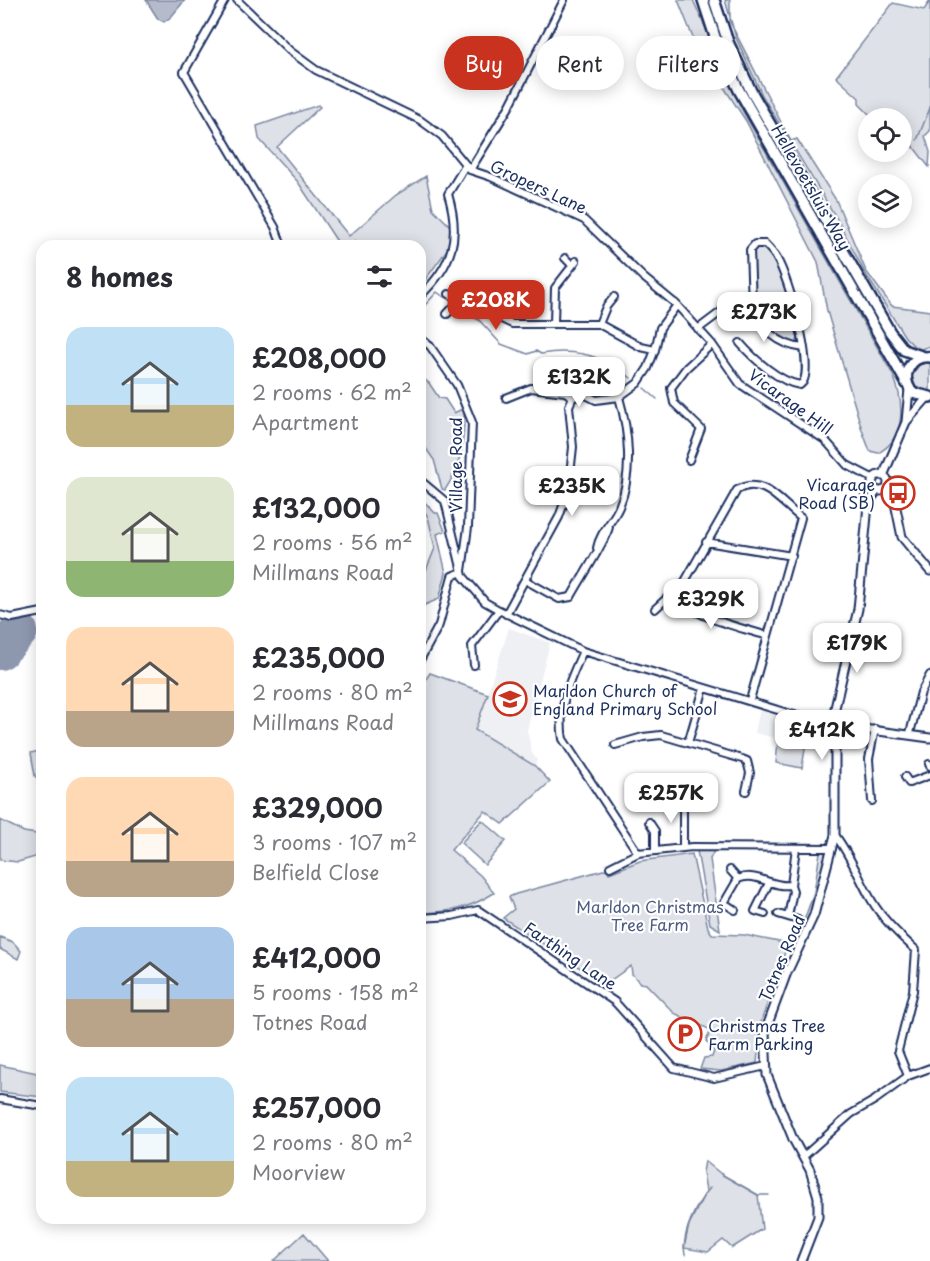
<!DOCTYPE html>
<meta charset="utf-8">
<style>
:root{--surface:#fff;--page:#f7f7f7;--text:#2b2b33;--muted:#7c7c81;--accent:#c8321e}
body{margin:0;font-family:"Playpen Sans",sans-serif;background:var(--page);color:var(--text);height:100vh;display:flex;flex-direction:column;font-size:22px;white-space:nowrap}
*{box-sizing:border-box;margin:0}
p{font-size:20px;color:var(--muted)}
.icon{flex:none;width:33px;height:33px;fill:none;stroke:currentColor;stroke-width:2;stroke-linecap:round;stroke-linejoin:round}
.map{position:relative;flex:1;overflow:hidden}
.sheet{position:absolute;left:36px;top:240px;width:390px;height:984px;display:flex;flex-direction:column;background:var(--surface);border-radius:18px;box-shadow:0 3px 15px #0003}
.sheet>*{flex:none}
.banner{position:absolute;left:444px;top:36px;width:396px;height:54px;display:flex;gap:12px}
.tools{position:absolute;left:858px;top:108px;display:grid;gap:12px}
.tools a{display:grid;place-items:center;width:54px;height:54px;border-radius:50%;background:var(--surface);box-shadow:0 3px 15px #0003;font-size:30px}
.price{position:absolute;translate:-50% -51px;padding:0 14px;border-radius:12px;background:#fff;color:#222;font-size:20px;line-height:39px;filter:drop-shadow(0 2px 3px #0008)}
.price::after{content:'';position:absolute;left:50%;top:36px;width:18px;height:14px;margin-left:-9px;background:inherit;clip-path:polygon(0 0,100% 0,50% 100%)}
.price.on{background:var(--accent);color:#fff}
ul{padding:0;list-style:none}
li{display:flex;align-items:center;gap:18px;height:150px;padding:0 30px}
li span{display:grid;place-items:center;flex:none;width:168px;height:120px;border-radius:18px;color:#555}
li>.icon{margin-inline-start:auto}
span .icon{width:72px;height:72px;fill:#fffc;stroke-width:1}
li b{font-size:26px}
h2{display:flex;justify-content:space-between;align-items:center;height:72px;padding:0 30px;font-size:26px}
.chip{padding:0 21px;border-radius:27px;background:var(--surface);box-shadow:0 3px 15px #0003;font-size:21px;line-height:54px}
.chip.on{background:var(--accent);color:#fff}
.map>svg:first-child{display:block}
.built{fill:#eff0f4}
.green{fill:#dee1e7;stroke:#7c88a2;stroke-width:1.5}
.water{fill:#b5bbca;stroke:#77839f;stroke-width:1.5}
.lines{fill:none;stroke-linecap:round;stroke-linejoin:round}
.stream{stroke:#77839f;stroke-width:1.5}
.runway{stroke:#8d97ae;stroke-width:38}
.minor-casing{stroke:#1b2f5e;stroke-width:10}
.tertiary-casing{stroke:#1b2f5e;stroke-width:11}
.trunk-casing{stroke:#1b2f5e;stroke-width:14}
.minor{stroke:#fff;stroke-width:6}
.tertiary{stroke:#fff;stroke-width:7}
.trunk{stroke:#fff;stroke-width:9}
.labels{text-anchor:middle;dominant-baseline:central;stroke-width:4.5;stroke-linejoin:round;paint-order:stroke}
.street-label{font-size:16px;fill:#1b2f5e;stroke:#fff}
.poi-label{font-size:16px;fill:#1b2f5e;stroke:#fff;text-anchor:start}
.park-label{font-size:16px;fill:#4c5c80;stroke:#fff}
</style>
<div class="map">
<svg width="930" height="1261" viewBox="0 0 930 1261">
<rect width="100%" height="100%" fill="#fff"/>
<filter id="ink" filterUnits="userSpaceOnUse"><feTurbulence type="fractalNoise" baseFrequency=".0167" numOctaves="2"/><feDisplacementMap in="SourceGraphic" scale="12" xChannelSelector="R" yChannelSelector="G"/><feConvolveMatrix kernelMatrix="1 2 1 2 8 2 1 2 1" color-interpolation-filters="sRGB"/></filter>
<g filter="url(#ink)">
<path class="built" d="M509,628L550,643L527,730L532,753L537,760L535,766L475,730Z
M761,704L781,711L775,738L755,733Z"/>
<path class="green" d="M678,0H693L741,108L893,375C904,401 907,438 878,453L870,451L862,430L827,311L818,262L746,121L695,43Z
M725,0H730V22L784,128L791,141L797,139L836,200L866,271L892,306L930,311V346L921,349L915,347L905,337L865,273L837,219L763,97L736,38Z
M930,1V131L925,136L930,152L929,167L902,132V118H873L859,104V98L836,77L893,3L924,10Z
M318,105L320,107L277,147L349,236L396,195L426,176L433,209L454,230L449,247L420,287V246H364L354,240L360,246H335L338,243L298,182L259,139L257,126Z
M757,245C780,249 792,317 798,338L796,344L776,335L757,313L752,253Z
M930,362V395L916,389L912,376L919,365Z
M420,376L429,383L439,398L445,399L454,413L464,408C465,437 462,465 445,490L442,489L434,460L420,440Z
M420,497L435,513H438L445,531L437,534L446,573L439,599L420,607V585L435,548L428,517L420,504Z
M430,673L488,694L475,730L535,766L550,782L503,824L485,811L451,850L481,876L494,893C469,909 449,912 420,913V688Z
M779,730H792L807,736L802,768L776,763Z
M42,750V784L35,776L31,753Z
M0,820L24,832L42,835V855L18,862L0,860Z
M482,820L506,841L485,865L461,843Z
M715,849L710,859L720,930L710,924L697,851Z
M829,851L815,907L799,945L795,946L814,892L820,852Z
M692,854L708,928L712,934L744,935L784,943L787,946L761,1022L757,1063L721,1071L700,1069L704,1058L712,1057L714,1051L706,1041L711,1030L674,1013L646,984L640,983L632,974L631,966L605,984L503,918L514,909L509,897L516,894L607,869L609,873L640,861Z
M0,937L13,942L21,951L18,959L0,949Z
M0,1065L42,1074V1097L0,1092Z
M705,1161L721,1174L758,1195L762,1229L732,1248L723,1240L708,1252L684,1248L689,1225L706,1191L703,1172Z
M304,1233L328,1261H274Z"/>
<path class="water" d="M146,0H185L171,17L164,22L158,19Z"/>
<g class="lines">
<path class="stream" d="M917,140L930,108
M425,305L437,292L444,297
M467,314L479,320L501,344L528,354L536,351L541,354C574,348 605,356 631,378
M644,388L657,399
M721,1174L758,1195H769
M685,1255C681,1234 696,1204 710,1188"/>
<path class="runway" d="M0,651L19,631"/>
<g class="minor-casing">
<path id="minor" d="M225,0L184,72L275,227L282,246
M237,0L290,51L316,70L420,120L442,136L470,170L491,177L584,220L643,277L677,305
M470,170L509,107L564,0
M565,258L572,265
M449,294L512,324H599L641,347L655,350L660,328L677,305
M420,296C453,265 461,237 448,194L465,166
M675,303L712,344L740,384L825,440L847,465L874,479
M752,304C758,328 780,346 804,348
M447,314L460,300
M554,323L555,288L576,261
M599,324L606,307L614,297
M698,329L722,311L752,304L750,250L755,244H765C770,249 774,253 777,259C788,278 814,363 803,382L800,385C779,382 753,358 740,343
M420,338L430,346L457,385L472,422L468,527L462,571
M506,398L531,388L565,392L573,397L586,395L596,400L619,397L638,383L648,368L655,350
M689,460L701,429L674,403L671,388L686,368L712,344
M420,480L445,501L463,576L485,602L499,610L583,651L791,714L834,725
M706,542L792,556
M597,548C600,532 612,523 619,507C633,474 629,432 619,397
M525,580L559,599L571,597C579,582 607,539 609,527
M680,598V590L737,490C763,475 781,503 801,518L750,700
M655,609L667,598H680C691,617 746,629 768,636
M506,614L559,517L568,492L573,447L569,406L573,397
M0,615L12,618L42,612
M583,651C570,679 557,707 563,739L638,853
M420,660L439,625L452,576L462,572
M474,665L472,646L499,610
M910,733L921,692L930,675
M688,743L704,688
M615,745L643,737L661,735L742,759L747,761L750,773L746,791
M929,764L930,766
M905,777L909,783L930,775
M872,801L869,759L875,729
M649,822L655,831V851
M835,835C851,856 859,879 872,901C883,920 900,936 916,950L913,991L898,1051L908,1076
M683,848V801
M610,867L638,853L692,847L832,848
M730,870L738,879
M735,910L724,903L738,879C757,871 771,888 791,885L796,848
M765,914L755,911L769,883
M778,914L788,917L793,891L791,885
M788,917L798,920
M420,918L452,916L478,910L615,1002L674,1068L714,1078L766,1066
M0,1099L42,1106
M804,1156L851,1114L875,1100L908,1076L930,1068"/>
</g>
<g class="tertiary-casing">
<path id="tertiary" d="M906,422L909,389
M872 483a8 8 0 1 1 16 0a8 8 0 1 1-16 0Z
M883,476L906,422L927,398
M887,488L895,503L902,537L930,571
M834,725L930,738
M801,1261L818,1217V1197L810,1170L793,1139L767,1075L765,1032L786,975L814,915L835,835V708L858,609L868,505L877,490"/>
</g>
<g class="trunk-casing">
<path id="trunk" d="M703,0L719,49L739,90L907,384
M714,0L728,42L751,91L890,332L904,350L924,357
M930,357C909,355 899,378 913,393L930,397"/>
</g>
<use href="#minor" class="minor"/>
<use href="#tertiary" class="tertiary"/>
<use href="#trunk" class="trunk"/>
</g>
</g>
<defs>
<g id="bus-ring" transform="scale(1.725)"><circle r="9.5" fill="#fff" stroke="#c8321e" stroke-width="1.5"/><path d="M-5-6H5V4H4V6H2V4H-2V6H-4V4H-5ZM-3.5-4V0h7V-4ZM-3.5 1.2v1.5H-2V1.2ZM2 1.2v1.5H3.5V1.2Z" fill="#c8321e"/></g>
<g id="school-ring" transform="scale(1.725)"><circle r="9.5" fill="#fff" stroke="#c8321e" stroke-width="1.5"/><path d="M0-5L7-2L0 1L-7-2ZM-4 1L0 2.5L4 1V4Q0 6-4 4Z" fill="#c8321e"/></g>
<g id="parking-ring" transform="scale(1.725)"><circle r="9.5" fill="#fff" stroke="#c8321e" stroke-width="1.5"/><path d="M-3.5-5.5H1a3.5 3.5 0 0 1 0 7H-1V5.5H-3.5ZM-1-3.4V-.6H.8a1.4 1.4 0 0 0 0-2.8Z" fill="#c8321e"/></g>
</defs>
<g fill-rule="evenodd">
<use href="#bus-ring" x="898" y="493"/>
<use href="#school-ring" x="510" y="699"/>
<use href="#parking-ring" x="685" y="1034"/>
</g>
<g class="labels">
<g class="street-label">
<text transform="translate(539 186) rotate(25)">Gropers Lane</text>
<text transform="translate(812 187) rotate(60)">Hellevoetsluis Way</text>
<text transform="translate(791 401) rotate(36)">Vicarage Hill</text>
<text transform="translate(455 465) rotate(-90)">Village Road</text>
<text transform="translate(571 955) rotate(34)">Farthing Lane</text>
<text transform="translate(781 958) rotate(-67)">Totnes Road</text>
</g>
<g class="poi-label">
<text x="875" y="484" text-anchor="end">Vicarage<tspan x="875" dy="18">Road (SB)</tspan></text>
<text x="533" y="690">Marldon Church of<tspan x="533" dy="18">England Primary School</tspan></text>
<text x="708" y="1025">Christmas Tree<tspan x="708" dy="18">Farm Parking</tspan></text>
</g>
<g class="park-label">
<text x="650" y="906">Marldon Christmas<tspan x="650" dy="18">Tree Farm</tspan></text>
</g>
</g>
</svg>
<div class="tools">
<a><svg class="icon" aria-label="locate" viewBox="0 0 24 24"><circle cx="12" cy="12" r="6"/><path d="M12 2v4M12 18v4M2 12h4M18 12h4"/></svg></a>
<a><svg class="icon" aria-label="layers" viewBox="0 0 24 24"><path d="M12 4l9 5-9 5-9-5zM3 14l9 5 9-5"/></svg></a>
</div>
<b class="price on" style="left:496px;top:331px">£208K</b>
<b class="price" style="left:764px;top:343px">£273K</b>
<b class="price" style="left:579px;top:408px">£132K</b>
<b class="price" style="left:572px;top:517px">£235K</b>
<b class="price" style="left:711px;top:630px">£329K</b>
<b class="price" style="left:857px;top:674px">£179K</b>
<b class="price" style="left:822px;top:761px">£412K</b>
<b class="price" style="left:671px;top:824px">£257K</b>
<div class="banner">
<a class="chip on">Buy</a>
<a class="chip">Rent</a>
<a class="chip">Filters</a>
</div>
<section class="sheet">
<h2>8 homes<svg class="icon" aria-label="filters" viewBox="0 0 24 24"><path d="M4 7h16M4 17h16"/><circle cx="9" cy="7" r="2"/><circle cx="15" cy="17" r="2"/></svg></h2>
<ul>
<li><span style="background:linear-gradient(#bfe0f5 65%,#c2b280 0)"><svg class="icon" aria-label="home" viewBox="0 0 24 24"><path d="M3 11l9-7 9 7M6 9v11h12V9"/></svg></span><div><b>£208,000</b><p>2 rooms · 62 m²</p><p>Apartment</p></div></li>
<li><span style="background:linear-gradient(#dfe7d0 70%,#8fb573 0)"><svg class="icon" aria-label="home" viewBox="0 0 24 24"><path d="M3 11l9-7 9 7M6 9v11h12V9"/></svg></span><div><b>£132,000</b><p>2 rooms · 56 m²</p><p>Millmans Road</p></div></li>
<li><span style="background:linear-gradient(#ffd9b3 70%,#b9a48a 0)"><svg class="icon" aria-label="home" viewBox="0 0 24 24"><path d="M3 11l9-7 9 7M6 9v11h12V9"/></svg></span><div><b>£235,000</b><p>2 rooms · 80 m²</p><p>Millmans Road</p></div></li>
<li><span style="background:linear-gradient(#ffd9b3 70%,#b9a48a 0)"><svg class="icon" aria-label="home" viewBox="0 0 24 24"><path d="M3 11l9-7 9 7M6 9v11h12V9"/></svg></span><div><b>£329,000</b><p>3 rooms · 107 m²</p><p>Belfield Close</p></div></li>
<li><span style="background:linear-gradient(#a9c7e8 60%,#b9a48a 0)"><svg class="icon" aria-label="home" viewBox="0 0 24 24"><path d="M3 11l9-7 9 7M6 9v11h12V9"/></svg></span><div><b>£412,000</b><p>5 rooms · 158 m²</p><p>Totnes Road</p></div></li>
<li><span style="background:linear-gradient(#bfe0f5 70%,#c2b280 0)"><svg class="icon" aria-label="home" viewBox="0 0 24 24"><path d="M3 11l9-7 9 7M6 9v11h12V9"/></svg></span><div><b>£257,000</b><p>2 rooms · 80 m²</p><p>Moorview</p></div></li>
</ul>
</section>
</div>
